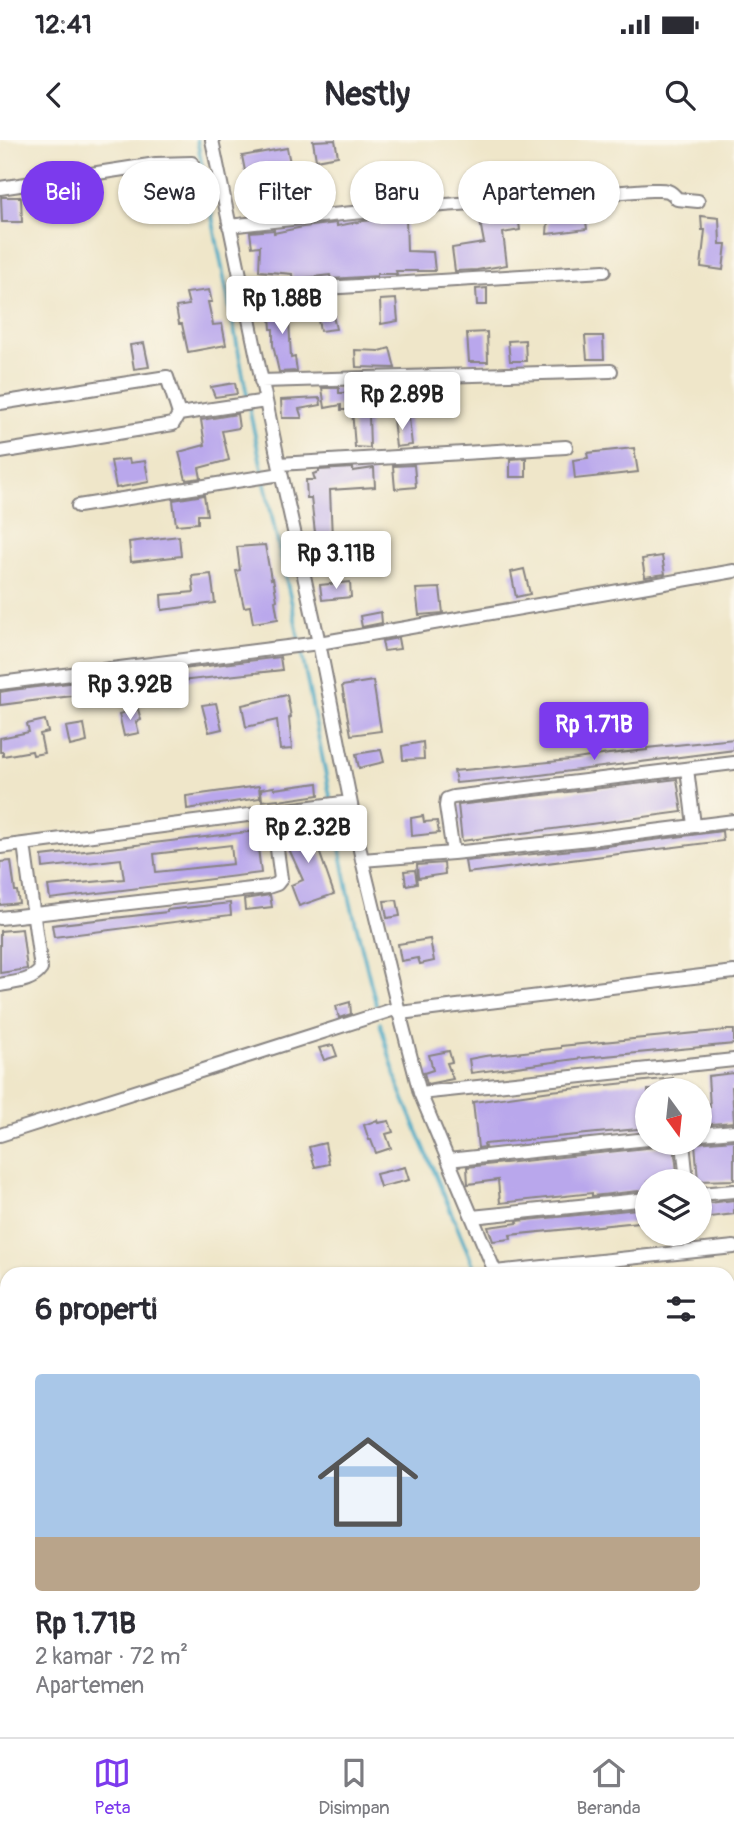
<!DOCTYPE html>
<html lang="id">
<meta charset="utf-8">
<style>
:root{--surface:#fff;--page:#f7f7f7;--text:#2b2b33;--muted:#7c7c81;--line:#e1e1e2;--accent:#7c3aed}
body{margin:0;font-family:Pangolin,sans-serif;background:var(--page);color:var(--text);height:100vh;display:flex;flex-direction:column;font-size:26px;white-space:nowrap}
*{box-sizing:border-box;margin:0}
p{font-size:23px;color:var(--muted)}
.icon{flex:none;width:38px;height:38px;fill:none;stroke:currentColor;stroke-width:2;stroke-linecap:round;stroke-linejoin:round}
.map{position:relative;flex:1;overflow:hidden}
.panel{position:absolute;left:0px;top:1127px;width:735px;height:471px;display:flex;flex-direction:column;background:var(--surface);border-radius:21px 21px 0 0;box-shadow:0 2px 5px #0004}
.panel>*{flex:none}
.hud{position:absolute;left:21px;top:21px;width:693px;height:63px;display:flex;gap:14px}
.needle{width:46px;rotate:165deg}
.tools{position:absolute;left:635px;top:938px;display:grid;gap:14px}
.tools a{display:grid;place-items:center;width:77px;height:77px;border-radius:50%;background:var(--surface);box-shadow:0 2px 5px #0004;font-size:35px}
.price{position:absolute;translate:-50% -60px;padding:0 16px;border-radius:7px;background:#fff;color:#222;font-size:23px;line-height:46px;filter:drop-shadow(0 2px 4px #0008)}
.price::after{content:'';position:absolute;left:50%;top:42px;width:21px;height:16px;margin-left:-10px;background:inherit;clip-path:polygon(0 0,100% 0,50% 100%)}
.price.current{background:var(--accent);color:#fff}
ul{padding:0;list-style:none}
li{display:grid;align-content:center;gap:14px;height:371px;padding:0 35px}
li span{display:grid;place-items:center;height:217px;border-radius:7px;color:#555}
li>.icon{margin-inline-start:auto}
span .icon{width:126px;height:126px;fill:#fffc;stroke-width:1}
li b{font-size:30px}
h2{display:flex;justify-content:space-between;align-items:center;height:84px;padding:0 35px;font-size:30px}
.pill{padding:0 24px;border-radius:32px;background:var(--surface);box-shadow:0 2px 5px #0004;font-size:24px;line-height:63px}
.pill.current{background:var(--accent);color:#fff}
.status{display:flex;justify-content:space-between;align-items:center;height:49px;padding:0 35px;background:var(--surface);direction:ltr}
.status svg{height:19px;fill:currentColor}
header{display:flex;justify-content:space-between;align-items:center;height:91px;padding:0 35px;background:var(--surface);font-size:32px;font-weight:700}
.tabs{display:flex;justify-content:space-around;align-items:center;height:98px;border-top:2px solid var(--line);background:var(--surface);font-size:19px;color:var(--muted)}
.tabs a{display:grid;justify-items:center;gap:4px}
.tabs .current{color:var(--accent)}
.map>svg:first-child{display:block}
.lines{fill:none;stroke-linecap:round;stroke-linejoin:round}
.stream{stroke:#46a9c5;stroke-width:3.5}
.building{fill:#b9a7ec;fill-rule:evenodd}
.minor-casing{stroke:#888482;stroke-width:16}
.minor{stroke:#fff;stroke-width:12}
</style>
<div class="status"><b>12:41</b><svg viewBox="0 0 49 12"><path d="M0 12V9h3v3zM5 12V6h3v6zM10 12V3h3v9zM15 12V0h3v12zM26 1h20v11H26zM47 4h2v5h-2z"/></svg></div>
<header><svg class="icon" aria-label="back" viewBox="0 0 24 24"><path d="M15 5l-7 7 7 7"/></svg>Nestly<svg class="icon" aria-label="search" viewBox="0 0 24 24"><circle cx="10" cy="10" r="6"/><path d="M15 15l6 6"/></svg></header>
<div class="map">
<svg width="734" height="1597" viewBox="0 0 734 1597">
<rect width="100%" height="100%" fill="#fbf7ec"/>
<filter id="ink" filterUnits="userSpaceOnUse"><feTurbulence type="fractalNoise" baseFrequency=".0143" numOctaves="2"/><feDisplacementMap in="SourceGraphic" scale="14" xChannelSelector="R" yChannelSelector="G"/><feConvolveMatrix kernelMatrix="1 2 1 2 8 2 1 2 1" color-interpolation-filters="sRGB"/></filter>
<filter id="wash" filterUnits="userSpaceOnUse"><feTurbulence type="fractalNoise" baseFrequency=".00686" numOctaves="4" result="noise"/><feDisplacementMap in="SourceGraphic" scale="28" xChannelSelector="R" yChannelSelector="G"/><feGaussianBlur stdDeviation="1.57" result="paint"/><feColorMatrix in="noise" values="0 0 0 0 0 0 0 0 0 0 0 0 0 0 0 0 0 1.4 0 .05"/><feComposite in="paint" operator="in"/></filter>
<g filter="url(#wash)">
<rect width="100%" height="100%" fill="#efe6c9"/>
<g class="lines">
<path class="stream" d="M197,0L248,260
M249,267L275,391L293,469L331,661
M332,668L350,760L376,864
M380,883L398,945L477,1134
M576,1591L577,1597"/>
</g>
<g id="blocks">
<path class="building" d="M335,0L338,16L316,20L313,1Z
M287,8L290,23L245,31L242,16Z
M54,49L56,60L61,59L62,71L43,75L38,51Z
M1,57H21L22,82H2Z
M566,65L584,66L587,89L547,94L549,66Z
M517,68L520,90L503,93L507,125L477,130L455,131L452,108L484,103L478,71Z
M701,76L719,78L720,104H726L723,130L701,127L705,90H702Z
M406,77L407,111L433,112L435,131H396L397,134H377V136L331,139L330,135L305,138V141L293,142L292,134L259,131L260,106L252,107L250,92L274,90V93L303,87L337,83V86L363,81Z
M487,148V165H477L476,149Z
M209,150L212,162H208L213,185L222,184L226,205L188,212L182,184H179L176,167L189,165L186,153Z
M396,159L398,181L381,184L380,160Z
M288,161L291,218L295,217L297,231L279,232L273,205V189H271L269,163Z
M331,167L336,189L320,191L316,169Z
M487,192L488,222H469L467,193Z
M585,196H603L604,219H587Z
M525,200L526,221H510L508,201Z
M144,203L149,227L134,229L130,205Z
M390,208L395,228L356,227L355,210L380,211Z
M235,243L237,254L215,257L211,247Z
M396,246V271L369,274L370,308L355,307L352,270H341V265L325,268L322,248H339V253H363L361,248Z
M320,258L321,265L299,269L302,278H282L281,260Z
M237,274L239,288L222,291L229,320L199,328L201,338L186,340L179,312L205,305L201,280Z
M409,278L412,305L396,307L393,279Z
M634,308L638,332L575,339L573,320L588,318L587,313Z
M526,318V337H510V319Z
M129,319L130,323L145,321L149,342L116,348L111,321Z
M414,325L416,347L395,349L393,326Z
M353,328V331L374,328L375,347L330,350L332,398L341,396L344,415L315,421L310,402L316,401L311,358H307L306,340H315L313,334L319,332V330Z
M204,355L207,375H198V383L176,385L173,360Z
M179,396L181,416L131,422L129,402Z
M265,405L271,439L273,438L277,460L275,461L278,479L253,483L250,466L244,467L236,431L240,430L237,407Z
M662,416L665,434L645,437L642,419Z
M524,429L530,454L516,457L511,432Z
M211,434L215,463L162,470L161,455L194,452L192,436Z
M350,442L351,457L322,460L320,445Z
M440,448L443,473L419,475L416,449Z
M381,472L382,483L362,487L360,476Z
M398,498L400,509L384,511L382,501Z
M280,517L282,530L124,547L95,551V553L0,565V552L12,550Z
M373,541L381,591L351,595L342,546Z
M287,555L291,577L289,578L292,609L280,610L277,580L246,587L242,565Z
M216,563L222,589L209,592L202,565Z
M138,569L141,580L136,582L139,593L124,596L119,574Z
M45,580L48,592L40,594L44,613L33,615L32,611L3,616V612H0V598L29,592L27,584Z
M84,584L87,602L70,606L66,587Z
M734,599V610L532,636L456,643L454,631L570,620L609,614L647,610V608Z
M423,602L424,619L403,620L402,606Z
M381,610L384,622L359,628L356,614Z
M677,639L682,672L462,701L458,665Z
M318,643L319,655L279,661L278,659L262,661L261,649L274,647V649Z
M259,646L260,658L187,669L186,656Z
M423,676L424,682L437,681L439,693L412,696L411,678Z
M309,682L334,754L299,766L291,745L303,740L284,698L283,692Z
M256,691L261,733L50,759L48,746L124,739L121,719L43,728L42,716ZM231,705L233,724L156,732L154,714Z
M722,691L723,701L467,733L465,721L591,708Z
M11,721L15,751H17L19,763L0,765V722Z
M444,723L445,734L418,738L417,725Z
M415,730L417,743L406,745L404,731Z
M270,755L272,767L245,770L244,759Z
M397,760L400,776L387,778L384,761Z
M230,763L231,775L54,797L52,785L167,772V770Z
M22,789L27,829L0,833V791Z
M430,799L434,821L420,824L418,818L401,821L398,804Z
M350,862L351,874L339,878L336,866Z
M727,890H734V904L583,918L471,933L469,919L485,916L561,908V906Z
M333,905L337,916L324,920L319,908Z
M449,911L452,922L447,923L453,939L427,944L424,933L433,930L429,915Z
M734,933V947H732L734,982L700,985V968L710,967L708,936Z
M673,938L674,950H648V988L484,1004L485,1007L478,1008L473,962L551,951Z
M377,980L378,983L389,981L393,992L386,994L391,1008L376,1013L371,1000H369L364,985Z
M734,1000V1040L698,1041L695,1003Z
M325,1003L329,1024L315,1027L309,1007Z
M674,1005L678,1041H648V1050L592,1056V1053L500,1063L498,1040L468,1044L467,1027Z
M405,1027L409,1040L380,1047L376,1034Z
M734,1060V1074L702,1078L701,1064Z
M648,1068V1081L510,1095L511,1099L493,1101L488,1087L518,1083L517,1081Z"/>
</g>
</g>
<g filter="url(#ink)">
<use href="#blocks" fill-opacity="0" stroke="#888482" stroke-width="2"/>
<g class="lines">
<g class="minor-casing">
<path id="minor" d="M212,0L279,324L319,503L362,720L398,868L420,953L496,1134
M0,48L156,24L192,23
M229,86C370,69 510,60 651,50C663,50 670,48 677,59L698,61
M243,157L308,149L604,131
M261,241L611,231
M0,263L167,237L179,274L266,261
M0,312L173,284L179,274
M279,324L566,307
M78,366L281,334
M0,543L319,503L734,431
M687,629L694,685
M0,707L350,662
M453,713L446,666L447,659L453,657L734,623
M362,720L453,713L590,699L734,681
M0,778L268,747L277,744L281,739L272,672
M0,845C15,842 32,842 41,829L24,704
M400,873L734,832
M420,953L734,920
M700,994L734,991
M0,995L398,868
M683,1003L687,1041
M448,1020L648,999
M700,1054L734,1051
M472,1077L648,1059
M495,1132L734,1107
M589,1591L590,1597"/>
</g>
<use href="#minor" class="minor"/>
</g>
</g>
</svg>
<div class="tools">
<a><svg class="needle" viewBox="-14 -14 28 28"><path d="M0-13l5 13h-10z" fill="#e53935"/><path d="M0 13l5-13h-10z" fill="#7c7c81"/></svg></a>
<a><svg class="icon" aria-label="layers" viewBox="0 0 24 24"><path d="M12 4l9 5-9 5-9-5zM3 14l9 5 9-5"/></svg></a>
</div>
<b class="price" style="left:282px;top:196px">Rp 1.88B</b>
<b class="price" style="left:402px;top:292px">Rp 2.89B</b>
<b class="price" style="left:336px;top:451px">Rp 3.11B</b>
<b class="price" style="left:130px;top:582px">Rp 3.92B</b>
<b class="price current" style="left:594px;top:622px">Rp 1.71B</b>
<b class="price" style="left:308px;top:725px">Rp 2.32B</b>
<div class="hud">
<a class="pill current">Beli</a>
<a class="pill">Sewa</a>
<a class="pill">Filter</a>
<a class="pill">Baru</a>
<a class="pill">Apartemen</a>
</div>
<section class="panel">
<h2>6 properti<svg class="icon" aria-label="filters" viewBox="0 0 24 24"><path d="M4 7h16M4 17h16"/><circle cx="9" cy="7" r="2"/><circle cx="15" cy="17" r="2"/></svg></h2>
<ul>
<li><span style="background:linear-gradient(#a9c7e8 75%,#b9a48a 0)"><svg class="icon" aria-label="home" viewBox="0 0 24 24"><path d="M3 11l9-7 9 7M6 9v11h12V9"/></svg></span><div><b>Rp 1.71B</b><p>2 kamar · 72 m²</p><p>Apartemen</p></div></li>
</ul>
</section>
</div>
<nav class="tabs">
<a class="current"><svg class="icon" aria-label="map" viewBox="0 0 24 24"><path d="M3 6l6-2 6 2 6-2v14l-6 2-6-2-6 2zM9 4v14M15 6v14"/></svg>Peta</a>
<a><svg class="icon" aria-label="saved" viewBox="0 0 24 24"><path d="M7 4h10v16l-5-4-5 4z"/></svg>Disimpan</a>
<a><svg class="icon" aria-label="home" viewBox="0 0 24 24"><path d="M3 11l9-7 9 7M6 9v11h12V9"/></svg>Beranda</a>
</nav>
